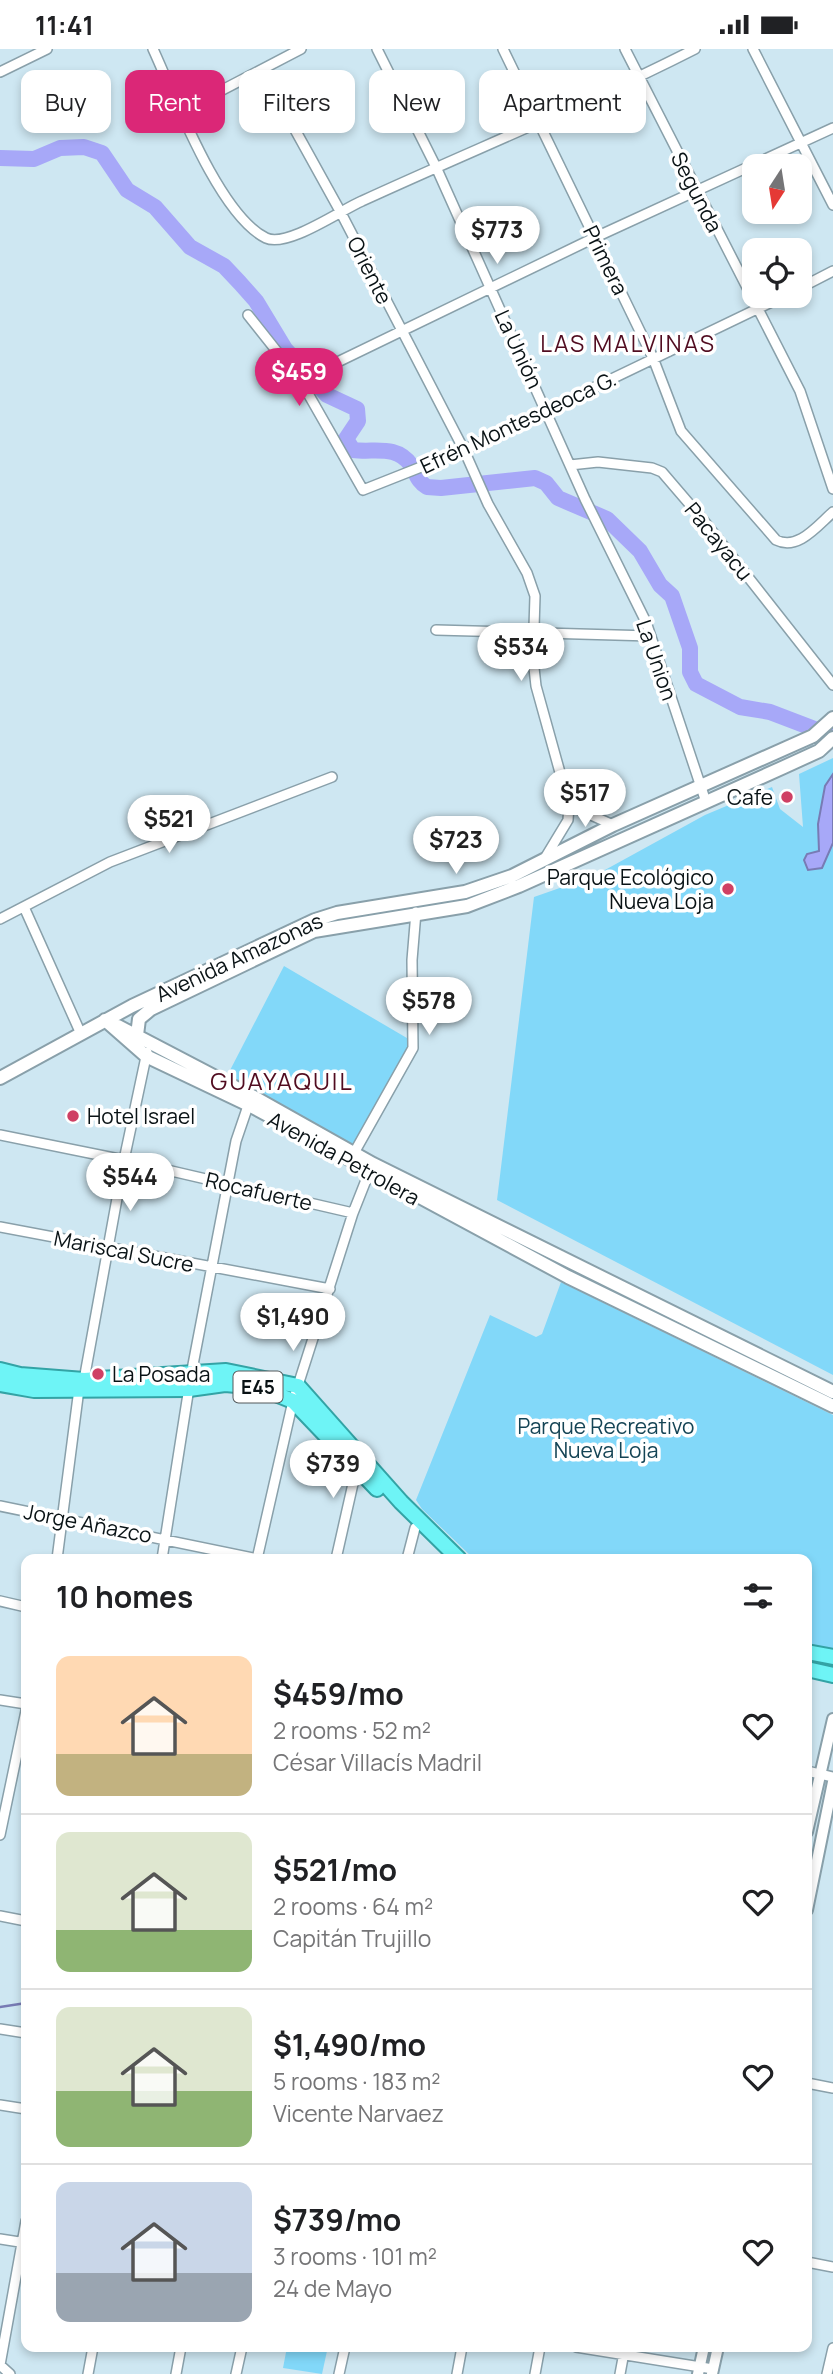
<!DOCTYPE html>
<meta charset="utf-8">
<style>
:root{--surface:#fff;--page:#f2f2f2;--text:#202124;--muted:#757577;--line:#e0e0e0;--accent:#db2777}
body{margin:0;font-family:Manrope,sans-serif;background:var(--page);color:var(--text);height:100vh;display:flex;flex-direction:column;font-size:26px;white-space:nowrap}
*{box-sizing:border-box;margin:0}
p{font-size:23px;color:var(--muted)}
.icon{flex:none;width:38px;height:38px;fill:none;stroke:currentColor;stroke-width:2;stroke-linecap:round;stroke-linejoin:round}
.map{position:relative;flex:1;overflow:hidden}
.details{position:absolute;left:21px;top:1505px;width:791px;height:798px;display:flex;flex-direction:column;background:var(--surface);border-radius:14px;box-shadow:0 4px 10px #0003}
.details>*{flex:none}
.top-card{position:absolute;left:21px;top:21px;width:791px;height:63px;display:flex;gap:14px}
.needle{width:46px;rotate:192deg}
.buttons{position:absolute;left:742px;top:105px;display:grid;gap:14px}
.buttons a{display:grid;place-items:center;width:70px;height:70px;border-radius:14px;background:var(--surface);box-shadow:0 4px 10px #0003;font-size:35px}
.price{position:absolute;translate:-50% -60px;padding:0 16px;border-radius:24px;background:#fff;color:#222;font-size:23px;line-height:46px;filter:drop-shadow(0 2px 4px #0008)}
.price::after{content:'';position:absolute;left:50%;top:42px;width:21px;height:16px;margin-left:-10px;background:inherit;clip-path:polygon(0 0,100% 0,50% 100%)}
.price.selected{background:var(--accent);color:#fff}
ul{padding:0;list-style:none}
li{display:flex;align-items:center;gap:21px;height:175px;padding:0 35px}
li+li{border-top:2px solid var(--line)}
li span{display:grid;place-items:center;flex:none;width:196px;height:140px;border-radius:14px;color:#555}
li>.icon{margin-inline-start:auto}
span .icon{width:84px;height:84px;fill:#fffc;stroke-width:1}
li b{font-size:30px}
h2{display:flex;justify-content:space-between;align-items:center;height:84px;padding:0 35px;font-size:30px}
.pill{padding:0 24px;border-radius:14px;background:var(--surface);box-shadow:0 4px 10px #0003;font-size:24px;line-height:63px}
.pill.selected{background:var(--accent);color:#fff}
.status{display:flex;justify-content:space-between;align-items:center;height:49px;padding:0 35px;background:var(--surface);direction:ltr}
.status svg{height:19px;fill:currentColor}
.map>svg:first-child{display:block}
.green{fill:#82d8f9}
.water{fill:#a7a8f8;stroke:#787bb4;stroke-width:2}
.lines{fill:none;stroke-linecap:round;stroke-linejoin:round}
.stream{stroke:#787bb4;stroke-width:2.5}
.river{stroke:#a7a8f8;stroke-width:16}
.minor-casing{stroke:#89a0aa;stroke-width:12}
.tertiary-casing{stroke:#89a0aa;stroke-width:14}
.secondary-casing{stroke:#89a0aa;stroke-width:16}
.trunk-casing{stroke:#33a3a5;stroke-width:18}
.minor{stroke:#fff;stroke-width:9}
.tertiary{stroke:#fff;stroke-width:10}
.secondary{stroke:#fff;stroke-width:12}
.trunk{stroke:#6ef4f6;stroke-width:14}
.poi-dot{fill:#cf4064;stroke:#fff;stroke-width:2.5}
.labels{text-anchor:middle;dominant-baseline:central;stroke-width:7;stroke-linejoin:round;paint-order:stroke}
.shield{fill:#fff;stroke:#53595b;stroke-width:2}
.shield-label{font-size:19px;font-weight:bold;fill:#091215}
.street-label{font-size:21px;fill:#091215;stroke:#fff}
.poi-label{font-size:21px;fill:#091215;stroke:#fff;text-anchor:end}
.park-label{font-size:21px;fill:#144455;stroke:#fff}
.neighbourhood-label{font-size:23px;letter-spacing:2px;fill:#510c20;stroke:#fff}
.quarter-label{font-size:24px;letter-spacing:2px;fill:#510c20;stroke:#fff}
</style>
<div class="status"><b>11:41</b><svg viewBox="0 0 49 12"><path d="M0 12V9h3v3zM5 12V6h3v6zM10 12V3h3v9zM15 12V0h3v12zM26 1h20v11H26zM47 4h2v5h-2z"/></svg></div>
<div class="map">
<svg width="833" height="2325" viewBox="0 0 833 2325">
<rect width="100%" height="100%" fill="#cee7f2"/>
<path class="green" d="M833,709V1326L497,1151L534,848L594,827L705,766L772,738L780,760L803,778L799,725Z
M284,917L412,992L354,1098L226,1029Z
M561,1233L833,1366V1602L807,1597V1510H474L422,1460L416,1451L490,1266L536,1288L542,1285Z
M287,2298L327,2302L322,2325L283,2319Z"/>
<path class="water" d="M833,725V794L822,819L808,821L804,811L807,805L819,802L818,775L825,737Z"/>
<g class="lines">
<path class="stream" d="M0,1958L26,1954"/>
<path class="river" d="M0,109L34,110L60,99L84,98L102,104L127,141L155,158L190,198L224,217L240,234L256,252L285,300L327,346L357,360L358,372L346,390L353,401C374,404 396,395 411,416C417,425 417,432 427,438L441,439L535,429L546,434L558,449L607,470L640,502L660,536L672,547L690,599V623L696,635L740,658L770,663L833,687"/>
<g class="minor-casing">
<path id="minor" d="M153,0C175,48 219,166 266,189C287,199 341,161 362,152C473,101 587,55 695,0
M377,0L436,118L585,450L646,573L706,753
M503,0L653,309L681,382L776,491C798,502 817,477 833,463
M625,0L800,342L833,440
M753,0L833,156
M262,21L340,162L464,401L488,455L527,524L535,547L533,610L536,637L569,756L568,771L545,809
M0,23L47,0
M182,62L301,0
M800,239L833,222
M248,266L302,334L363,441L464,401L784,247
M302,334L317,323L596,188L833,79
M570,416L598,413L652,419L662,423L704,472L833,636
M436,581L651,587
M569,756L613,776
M24,858L81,985
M0,870L110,813L332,728
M0,1086L124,1111L353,1164
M354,1104L413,999L412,911L416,863
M0,1178L330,1240
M0,1457L258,1510
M57,1510L79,1340L84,1331L124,1111L147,1003
M162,1510L191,1326L236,1092L250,1051
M257,1510L293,1352L353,1164L372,1116
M336,1510L357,1417
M407,1510L415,1479
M0,1552L26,1558
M0,1651L26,1655
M807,1722L833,1728
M0,1786L26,1662
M0,1867L26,1872
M0,1980L26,1984
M807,2034L833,2039
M0,2056L26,2060
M0,2190L26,2194
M807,2213L833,2218
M576,2298L713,2320
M0,2316L26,2172
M0,2316L10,2325
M88,2325L93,2298
M176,2325L181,2298
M236,2325L242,2298
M339,2325L345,2298
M457,2325L462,2298
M535,2325L540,2298
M620,2325L625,2298
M827,2325L833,2299"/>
</g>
<g class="tertiary-casing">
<path id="tertiary" d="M807,1783L833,1670
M807,1861L833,1733
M698,2325L704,2298
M712,2325L718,2298"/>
</g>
<g class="secondary-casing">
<path id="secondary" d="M105,971L146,1007L249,1056L568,1228L833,1357
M118,977L252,1047L373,1115L833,1343
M137,986L139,970L151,960L314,882L467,857L519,837L784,718L819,702L833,689
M0,1029L132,957L315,871L337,864L465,843L512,827L613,776L813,687L833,669"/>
</g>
<g class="trunk-casing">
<path id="trunk" d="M0,1321L20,1326L84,1331L226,1322L298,1337L401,1453L459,1510
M0,1335L34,1341L189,1340L225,1335L258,1338L293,1352L377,1440
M807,1603L833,1608
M807,1620L833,1626"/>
</g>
<use href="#minor" class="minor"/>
<use href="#tertiary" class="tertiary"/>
<use href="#secondary" class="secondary"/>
<use href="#trunk" class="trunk"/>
</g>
<g class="poi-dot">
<circle cx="787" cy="748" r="7"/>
<circle cx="728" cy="840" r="7"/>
<circle cx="73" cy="1067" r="7"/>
<circle cx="98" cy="1325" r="7"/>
</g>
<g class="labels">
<rect class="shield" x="233.5" y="1322.5" width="49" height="31" rx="5"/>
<g class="shield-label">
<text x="258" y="1338">E45</text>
</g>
<g class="street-label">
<text transform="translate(697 143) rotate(63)">Segunda</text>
<text transform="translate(606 211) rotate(64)">Primera</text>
<text transform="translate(370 221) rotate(63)">Oriente</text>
<text transform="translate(519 300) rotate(65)">La Unión</text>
<text transform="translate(518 373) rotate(-25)">Efrén Montesdeoca G.</text>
<text transform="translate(719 492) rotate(51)">Pacayacu</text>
<text transform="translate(657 611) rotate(71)">La Union</text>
<text transform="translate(239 908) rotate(-25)">Avenida Amazonas</text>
<text transform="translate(344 1109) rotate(29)">Avenida Petrolera</text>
<text transform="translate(259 1142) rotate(13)">Rocafuerte</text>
<text transform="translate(124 1202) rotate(11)">Mariscal Sucre</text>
<text transform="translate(88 1474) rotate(11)">Jorge Añazco</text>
</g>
<g class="poi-label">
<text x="773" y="748">Cafe</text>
<text x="714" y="828">Parque Ecológico<tspan x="714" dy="24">Nueva Loja</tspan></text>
<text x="87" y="1067" text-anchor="start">Hotel Israel</text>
<text x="112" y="1325" text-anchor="start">La Posada</text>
</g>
<g class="park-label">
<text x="606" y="1377">Parque Recreativo<tspan x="606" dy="24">Nueva Loja</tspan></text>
</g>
<g class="neighbourhood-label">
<text x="628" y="294">LAS MALVINAS</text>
</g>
<g class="quarter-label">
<text x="282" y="1031">GUAYAQUIL</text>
</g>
</g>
</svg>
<div class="buttons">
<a><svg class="needle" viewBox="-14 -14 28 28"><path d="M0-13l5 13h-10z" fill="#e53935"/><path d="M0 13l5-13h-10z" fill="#757577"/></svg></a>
<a><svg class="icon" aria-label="locate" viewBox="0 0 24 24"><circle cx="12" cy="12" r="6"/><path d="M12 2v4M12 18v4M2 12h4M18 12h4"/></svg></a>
</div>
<b class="price" style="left:497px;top:217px">$773</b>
<b class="price selected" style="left:299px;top:359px">$459</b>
<b class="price" style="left:521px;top:634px">$534</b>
<b class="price" style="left:585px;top:780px">$517</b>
<b class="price" style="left:169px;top:806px">$521</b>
<b class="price" style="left:456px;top:827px">$723</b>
<b class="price" style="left:429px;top:988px">$578</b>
<b class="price" style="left:130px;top:1164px">$544</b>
<b class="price" style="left:293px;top:1304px">$1,490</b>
<b class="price" style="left:333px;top:1451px">$739</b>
<div class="top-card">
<a class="pill">Buy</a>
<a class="pill selected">Rent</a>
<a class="pill">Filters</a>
<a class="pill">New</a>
<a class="pill">Apartment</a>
</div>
<section class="details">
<h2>10 homes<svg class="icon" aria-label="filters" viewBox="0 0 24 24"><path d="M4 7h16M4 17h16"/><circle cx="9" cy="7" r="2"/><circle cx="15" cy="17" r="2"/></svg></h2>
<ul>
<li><span style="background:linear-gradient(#ffd9b3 70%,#c2b280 0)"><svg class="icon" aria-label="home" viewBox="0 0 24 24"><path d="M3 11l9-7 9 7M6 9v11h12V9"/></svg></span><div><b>$459/mo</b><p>2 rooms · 52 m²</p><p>César Villacís Madril</p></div><svg class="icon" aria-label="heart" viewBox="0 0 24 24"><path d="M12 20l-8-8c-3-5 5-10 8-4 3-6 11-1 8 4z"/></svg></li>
<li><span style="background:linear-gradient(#dfe7d0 70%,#8fb573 0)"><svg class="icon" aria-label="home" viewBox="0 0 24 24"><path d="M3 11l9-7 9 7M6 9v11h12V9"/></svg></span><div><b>$521/mo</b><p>2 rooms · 64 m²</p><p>Capitán Trujillo</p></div><svg class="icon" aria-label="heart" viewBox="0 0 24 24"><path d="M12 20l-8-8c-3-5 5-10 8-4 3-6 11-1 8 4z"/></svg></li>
<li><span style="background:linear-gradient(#dfe7d0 60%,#8fb573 0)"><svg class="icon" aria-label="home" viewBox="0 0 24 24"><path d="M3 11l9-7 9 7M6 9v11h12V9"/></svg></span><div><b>$1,490/mo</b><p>5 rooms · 183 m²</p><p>Vicente Narvaez</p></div><svg class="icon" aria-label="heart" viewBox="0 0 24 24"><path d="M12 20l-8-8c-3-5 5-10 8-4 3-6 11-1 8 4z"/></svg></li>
<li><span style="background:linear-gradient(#c9d6e8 65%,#9aa5b1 0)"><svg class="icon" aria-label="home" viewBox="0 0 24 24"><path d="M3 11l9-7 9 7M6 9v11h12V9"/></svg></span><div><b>$739/mo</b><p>3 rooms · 101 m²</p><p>24 de Mayo</p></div><svg class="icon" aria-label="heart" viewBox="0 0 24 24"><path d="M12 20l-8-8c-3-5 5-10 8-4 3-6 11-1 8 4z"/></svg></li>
</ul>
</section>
</div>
